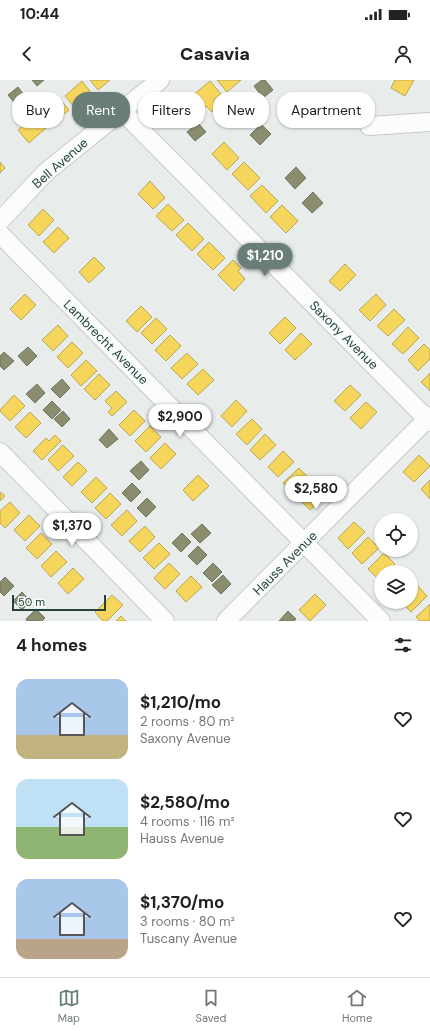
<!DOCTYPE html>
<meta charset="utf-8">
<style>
:root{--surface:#fff;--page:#f6f6f6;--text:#222;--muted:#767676;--line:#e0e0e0;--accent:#697e78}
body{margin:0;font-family:"DM Sans",sans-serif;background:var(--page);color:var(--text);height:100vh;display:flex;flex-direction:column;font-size:15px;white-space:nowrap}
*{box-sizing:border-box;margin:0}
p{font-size:13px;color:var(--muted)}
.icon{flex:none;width:22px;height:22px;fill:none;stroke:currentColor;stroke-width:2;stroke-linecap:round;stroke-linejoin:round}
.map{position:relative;height:541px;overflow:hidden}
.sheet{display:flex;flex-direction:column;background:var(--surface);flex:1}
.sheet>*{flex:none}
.banner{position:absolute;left:12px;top:12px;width:406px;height:36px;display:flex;gap:8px}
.buttons{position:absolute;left:374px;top:433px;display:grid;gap:8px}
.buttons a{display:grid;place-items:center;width:44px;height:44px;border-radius:50%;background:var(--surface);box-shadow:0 1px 3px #0004;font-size:20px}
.scale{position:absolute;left:12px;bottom:10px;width:94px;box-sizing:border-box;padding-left:4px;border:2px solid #24423a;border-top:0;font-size:11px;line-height:14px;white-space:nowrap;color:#24423a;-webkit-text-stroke:3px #f7fbf9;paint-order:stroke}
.price{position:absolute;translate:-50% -34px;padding:0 9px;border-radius:14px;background:#fff;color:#222;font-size:13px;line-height:26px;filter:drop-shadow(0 1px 2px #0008)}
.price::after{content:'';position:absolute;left:50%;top:24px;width:12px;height:9px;margin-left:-6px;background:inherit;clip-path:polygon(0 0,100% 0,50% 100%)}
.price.current{background:var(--accent);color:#fff}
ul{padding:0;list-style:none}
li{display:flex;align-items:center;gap:12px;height:100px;padding:0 16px}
li span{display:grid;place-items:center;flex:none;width:112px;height:80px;border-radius:12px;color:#555}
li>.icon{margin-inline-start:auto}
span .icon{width:48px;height:48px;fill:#fffc;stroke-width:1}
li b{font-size:17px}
h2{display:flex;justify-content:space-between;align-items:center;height:48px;padding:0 16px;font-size:17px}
.pill{padding:0 14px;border-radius:16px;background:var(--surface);box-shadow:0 1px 3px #0004;font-size:14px;line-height:36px}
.pill.current{background:var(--accent);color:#fff}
.status{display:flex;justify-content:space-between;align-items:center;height:28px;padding:0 20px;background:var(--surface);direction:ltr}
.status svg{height:11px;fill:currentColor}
header{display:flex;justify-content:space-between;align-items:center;height:52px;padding:0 16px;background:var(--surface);font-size:18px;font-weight:800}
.dock{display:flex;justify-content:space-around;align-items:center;height:56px;border-top:1px solid var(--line);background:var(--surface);font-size:11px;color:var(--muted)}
.dock a{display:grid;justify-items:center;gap:2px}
.dock .current{color:var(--accent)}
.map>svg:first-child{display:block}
.homes{fill:#f6d55c;stroke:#b7a952}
.industry{fill:#8c8c6e;stroke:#6d765e}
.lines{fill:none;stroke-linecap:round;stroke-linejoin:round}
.minor-casing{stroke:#c5cac8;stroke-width:20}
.minor{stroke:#fcfcfc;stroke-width:18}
.labels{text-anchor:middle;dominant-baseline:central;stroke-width:4;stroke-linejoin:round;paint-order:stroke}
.street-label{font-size:13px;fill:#24423a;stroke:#f7fbf9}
</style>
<div class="status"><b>10:44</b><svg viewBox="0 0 49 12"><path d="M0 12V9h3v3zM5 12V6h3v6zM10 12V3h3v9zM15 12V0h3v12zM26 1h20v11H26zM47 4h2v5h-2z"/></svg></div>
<header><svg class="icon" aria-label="back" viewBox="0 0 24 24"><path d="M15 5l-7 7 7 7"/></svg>Casavia<svg class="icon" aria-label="person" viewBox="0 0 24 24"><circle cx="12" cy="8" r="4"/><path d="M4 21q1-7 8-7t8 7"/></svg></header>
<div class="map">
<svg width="430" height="541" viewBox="0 0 430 541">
<rect width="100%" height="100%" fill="#e8edeb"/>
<path class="homes" d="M90,0H110L98,10Z
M217,0H241L227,12Z
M395,0H414L405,16L391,8Z
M82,1L92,14L75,28L65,16Z
M210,1L221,14L213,20L218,27L212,32L206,26L203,29L192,16Z
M58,17L69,30L52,44L41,32Z
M187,19L197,32L180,46L169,34Z
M36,36L46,48L29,63L18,50Z
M224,62L239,78L227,90L212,74Z
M0,82L5,88L0,93Z
M244,82L260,98L248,110L232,94Z
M150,101L165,118L153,129L138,114Z
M262,105L278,121L266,133L250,116Z
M168,124L184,140L172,151L156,136Z
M282,125L298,141L286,153L270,137Z
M43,129L54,140L39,156L28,145Z
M188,143L204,159L192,171L176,155Z
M58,147L69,158L54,173L43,162Z
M209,162L225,178L213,190L197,174Z
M94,177L105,188L89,203L79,192Z
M233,180L241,188L238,191L245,199L234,211L218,195Z
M345,184L356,195L340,211L329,201Z
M25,214L36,225L21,240L10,229Z
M376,214L386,225L370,241L359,230Z
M141,226L152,237L137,252L126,241Z
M394,229L405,240L388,256L377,246Z
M285,237L296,248L280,264L269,253Z
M156,238L167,249L152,264L141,253Z
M58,245L68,256L53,271L42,260Z
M408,247L419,258L403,274L392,264Z
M301,253L312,264L295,280L285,270Z
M170,255L181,266L166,281L155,270Z
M72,262L83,273L68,288L57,277Z
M424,264L430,270V279L418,291L408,280Z
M187,273L198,284L182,299L171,288Z
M86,280L97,291L81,306L71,295Z
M203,289L214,300L198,315L187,304Z
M430,293V311L421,302Z
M99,294L110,305L95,320L84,309Z
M350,305L361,315L345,331L334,321Z
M116,311L127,322L112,336L108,332L112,328L105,321Z
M14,315L25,326L10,341L0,331V330Z
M236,320L247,331L232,347L221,336Z
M366,322L377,332L361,349L350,338Z
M134,330L145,341L130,356L119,345Z
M30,332L41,343L26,358L15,347Z
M252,339L262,349L247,365L236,354Z
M150,346L161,357L146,372L135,361Z
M265,354L276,365L260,380L250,370Z
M55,355L61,361L42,380L33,371L46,358L49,361Z
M165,363L176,374L161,389L150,378Z
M63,365L74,376L58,391L48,380Z
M283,371L294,382L278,397L268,387Z
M419,375L430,386L414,402L403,392Z
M78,382L87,391L72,406L63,397Z
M299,388L310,399L294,414L283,403Z
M198,395L209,406L193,421L183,410Z
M96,397L107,408L92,423L81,412Z
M430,400V419L421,409Z
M315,404L326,415L310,430L300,420Z
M0,412L5,416L0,421Z
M110,413L121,424L106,439L95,428Z
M10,422L20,433L5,448L0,443V431Z
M127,430L137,441L122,456L111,445Z
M29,435L40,446L25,461L14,450Z
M354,442L365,452L348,469L338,458Z
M145,446L155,457L140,472L129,461Z
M41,453L52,464L37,479L26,468Z
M368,457L379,468L362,484L352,473Z
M159,463L170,474L154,489L143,478Z
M56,471L67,482L51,497L41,486Z
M384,473L395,484L387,492H381V498L379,500L368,489Z
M169,483L180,494L165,509L154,498Z
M73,488L84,499L68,514L58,503Z
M191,496L202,507L186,522L176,511Z
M417,505L427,516L411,532L401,522H411V511Z
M315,514L326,525L310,541L299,530Z
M112,515L123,525L107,541H103L95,532Z
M430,524V541H420L416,537Z
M121,536L126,541H116Z"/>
<path class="industry" d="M32,0H44L37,6Z
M262,0H265L273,10L263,18L254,6Z
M18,7L27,19L17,26L8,15Z
M242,18L251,29L242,37L232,26Z
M227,25L237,37L226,45L216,34Z
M198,43L206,52L195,61L187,52Z
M261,44L271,54L260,65L250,55Z
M296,87L306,98L295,109L285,98Z
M313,112L323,123L312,133L302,123Z
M28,267L37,276L27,286L18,276Z
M4,272L14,281L4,290L0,286V276Z
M62,299L70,308L60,318L51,309Z
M37,304L45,313L35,323L26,314Z
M52,321L61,330L52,339L43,330Z
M63,331L70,339L62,347L54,339Z
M109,349L118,359L107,368L99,360Z
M141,381L149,390L139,400L130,391Z
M132,403L141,412L131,422L122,413Z
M147,418L156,427L146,437L137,428Z
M202,444L211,453L200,463L191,454Z
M182,453L191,462L181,472L172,463Z
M198,466L207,475L197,485L188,476Z
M213,483L222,492L212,502L203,493Z
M223,495L231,504L221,514L212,505Z
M5,497L14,506L4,516L0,512V502Z
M22,512L30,521L22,530L13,521Z
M36,529L45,538L42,541H27L26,539Z
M288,531L296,539L294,541H279Z"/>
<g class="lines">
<g class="minor-casing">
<path id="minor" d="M122,31L430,342
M369,46L430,42
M0,141L46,92L160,0
M0,154L381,541
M0,372L165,541
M226,541L430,336"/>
</g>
<use href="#minor" class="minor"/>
</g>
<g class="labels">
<g class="street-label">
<text transform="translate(60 83) rotate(-41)">Bell Avenue</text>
<text transform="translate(344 255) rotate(45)">Saxony Avenue</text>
<text transform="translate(106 262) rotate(45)">Lambrecht Avenue</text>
<text transform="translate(285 483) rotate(-45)">Hauss Avenue</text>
</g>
</g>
</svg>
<div class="buttons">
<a><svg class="icon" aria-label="locate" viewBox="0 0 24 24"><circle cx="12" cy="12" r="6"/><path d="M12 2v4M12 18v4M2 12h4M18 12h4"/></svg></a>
<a><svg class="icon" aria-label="layers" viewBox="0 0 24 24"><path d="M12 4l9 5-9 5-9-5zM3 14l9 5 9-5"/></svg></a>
</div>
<div class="scale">50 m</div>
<b class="price current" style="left:265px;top:197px">$1,210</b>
<b class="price" style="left:180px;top:358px">$2,900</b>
<b class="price" style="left:316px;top:430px">$2,580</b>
<b class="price" style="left:72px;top:467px">$1,370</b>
<div class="banner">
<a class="pill">Buy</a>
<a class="pill current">Rent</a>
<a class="pill">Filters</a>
<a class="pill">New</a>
<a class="pill">Apartment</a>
</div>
</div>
<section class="sheet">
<h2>4 homes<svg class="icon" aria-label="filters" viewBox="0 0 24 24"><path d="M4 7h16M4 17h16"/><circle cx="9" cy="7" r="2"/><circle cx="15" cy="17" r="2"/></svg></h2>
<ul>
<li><span style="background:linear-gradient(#a9c7e8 70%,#c2b280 0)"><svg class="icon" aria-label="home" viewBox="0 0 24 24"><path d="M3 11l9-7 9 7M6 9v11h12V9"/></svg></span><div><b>$1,210/mo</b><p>2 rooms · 80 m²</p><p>Saxony Avenue</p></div><svg class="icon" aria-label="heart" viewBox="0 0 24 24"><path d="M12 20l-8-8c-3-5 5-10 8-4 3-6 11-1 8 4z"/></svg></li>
<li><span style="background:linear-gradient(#bfe0f5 60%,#8fb573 0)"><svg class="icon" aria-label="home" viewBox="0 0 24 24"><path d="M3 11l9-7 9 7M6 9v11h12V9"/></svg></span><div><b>$2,580/mo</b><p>4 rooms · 116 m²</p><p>Hauss Avenue</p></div><svg class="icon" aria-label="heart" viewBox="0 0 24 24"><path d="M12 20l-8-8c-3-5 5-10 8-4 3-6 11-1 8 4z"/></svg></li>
<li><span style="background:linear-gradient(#a9c7e8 75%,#b9a48a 0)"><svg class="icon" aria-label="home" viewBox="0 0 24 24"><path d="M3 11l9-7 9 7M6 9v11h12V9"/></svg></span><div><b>$1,370/mo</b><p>3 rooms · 80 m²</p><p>Tuscany Avenue</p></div><svg class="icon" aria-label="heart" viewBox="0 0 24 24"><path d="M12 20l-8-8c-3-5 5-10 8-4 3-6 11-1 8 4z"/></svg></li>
</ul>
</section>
<nav class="dock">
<a class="current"><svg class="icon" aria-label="map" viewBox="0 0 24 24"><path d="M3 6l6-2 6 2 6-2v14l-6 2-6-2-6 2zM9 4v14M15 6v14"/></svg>Map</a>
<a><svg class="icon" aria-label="saved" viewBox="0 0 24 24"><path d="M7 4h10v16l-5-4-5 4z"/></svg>Saved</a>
<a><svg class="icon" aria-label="home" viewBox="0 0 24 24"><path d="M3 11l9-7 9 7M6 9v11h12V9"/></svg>Home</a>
</nav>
